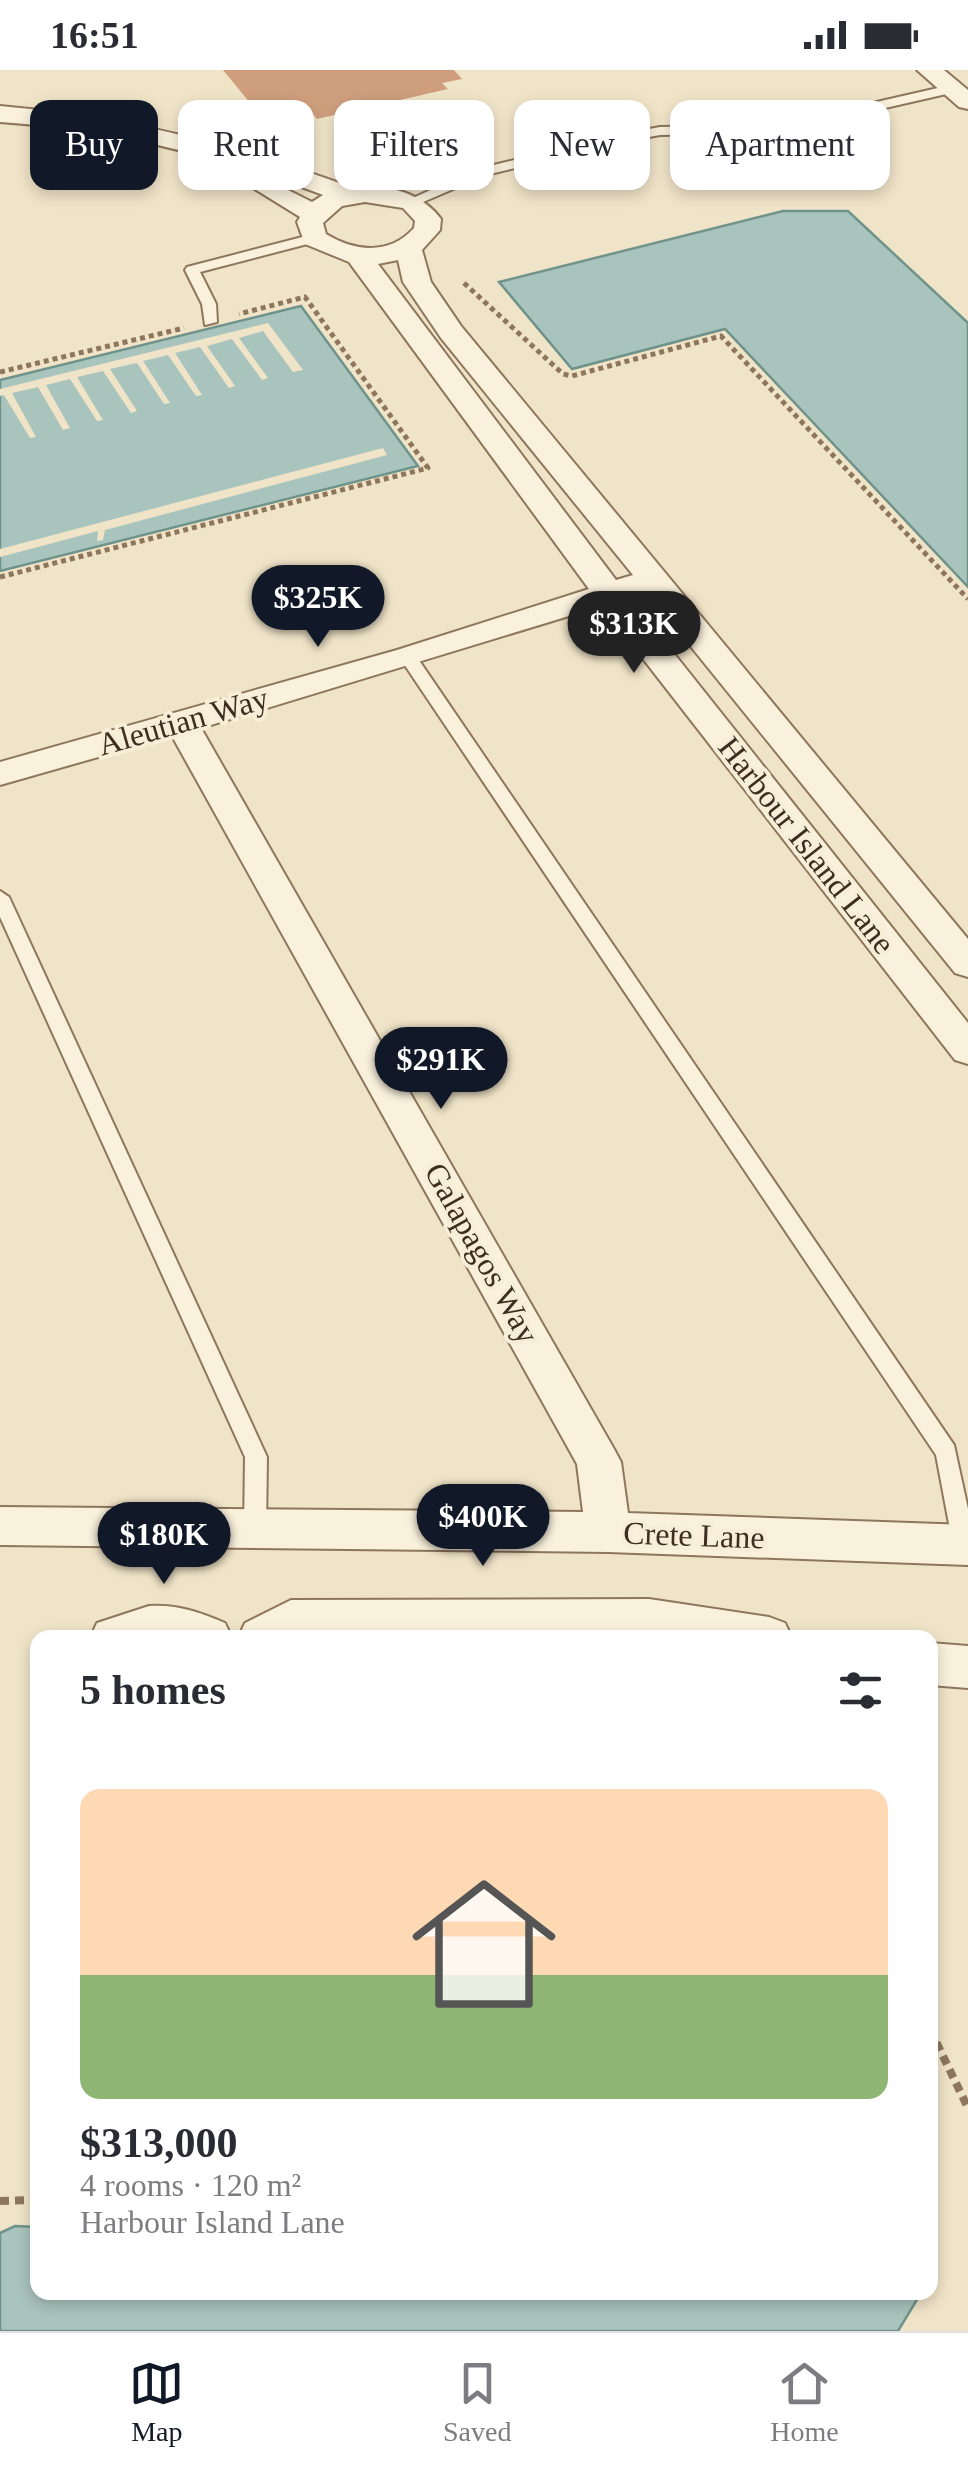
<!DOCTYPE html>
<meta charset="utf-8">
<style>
:root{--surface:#fff;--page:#f2f2f3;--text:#2b2b33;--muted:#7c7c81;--line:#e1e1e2;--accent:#111827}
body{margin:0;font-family:"Times New Roman",serif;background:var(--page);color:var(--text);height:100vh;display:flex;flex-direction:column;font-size:38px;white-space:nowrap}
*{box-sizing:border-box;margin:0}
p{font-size:32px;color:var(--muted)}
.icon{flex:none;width:55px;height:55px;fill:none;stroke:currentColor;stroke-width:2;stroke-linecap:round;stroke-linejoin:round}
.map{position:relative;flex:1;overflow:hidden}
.sheet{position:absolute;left:30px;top:1560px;width:908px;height:670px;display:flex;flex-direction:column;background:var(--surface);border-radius:20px;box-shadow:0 5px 15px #0003}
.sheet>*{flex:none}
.guide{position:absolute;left:30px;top:30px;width:910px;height:90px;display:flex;gap:20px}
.price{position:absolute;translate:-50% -85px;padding:0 22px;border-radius:35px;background:var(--accent);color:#fff;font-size:32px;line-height:65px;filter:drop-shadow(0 2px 5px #0008)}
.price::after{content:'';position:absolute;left:50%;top:60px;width:30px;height:22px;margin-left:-15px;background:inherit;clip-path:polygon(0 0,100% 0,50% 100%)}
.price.on{background:#222;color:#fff}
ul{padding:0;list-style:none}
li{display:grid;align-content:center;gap:20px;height:530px;padding:0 50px}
li span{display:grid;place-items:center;height:310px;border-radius:20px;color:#555}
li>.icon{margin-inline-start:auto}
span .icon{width:180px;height:180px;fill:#fffc;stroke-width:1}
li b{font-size:42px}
h2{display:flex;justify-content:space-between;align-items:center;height:120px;padding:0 50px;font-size:42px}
.chip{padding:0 35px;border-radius:20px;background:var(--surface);box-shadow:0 5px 15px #0003;font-size:35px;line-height:90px}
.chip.on{background:var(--accent);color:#fff}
.status{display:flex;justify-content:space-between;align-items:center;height:70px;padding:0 50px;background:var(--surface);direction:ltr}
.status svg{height:28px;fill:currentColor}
.dock{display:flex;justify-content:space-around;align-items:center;height:140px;border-top:2px solid var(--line);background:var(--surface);font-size:28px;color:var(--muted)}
.dock a{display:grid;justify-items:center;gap:5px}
.dock .on{color:var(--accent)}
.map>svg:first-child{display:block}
.water{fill:#a9c4bc;stroke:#6f938a;stroke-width:2.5}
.pier{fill:#f0e4c8}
.building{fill:#cf9f7d}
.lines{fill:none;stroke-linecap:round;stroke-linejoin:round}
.service-casing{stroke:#8d765c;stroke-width:4}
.minor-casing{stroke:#8d765c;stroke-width:4}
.path-far1{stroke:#8d765c;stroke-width:5;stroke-dasharray:5 4;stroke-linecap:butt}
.path{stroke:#8d765c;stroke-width:8;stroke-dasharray:9 6;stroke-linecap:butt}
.service{fill:#faf1dc;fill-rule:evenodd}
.minor{fill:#faf1dc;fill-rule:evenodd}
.labels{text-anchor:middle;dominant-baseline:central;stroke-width:8;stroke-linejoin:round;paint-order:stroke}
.street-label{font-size:32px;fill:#3d2e20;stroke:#f7eed8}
</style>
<div class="status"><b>16:51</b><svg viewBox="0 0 49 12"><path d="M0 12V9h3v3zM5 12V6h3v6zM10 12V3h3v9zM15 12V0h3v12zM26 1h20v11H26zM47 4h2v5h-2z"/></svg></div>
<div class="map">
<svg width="968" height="2261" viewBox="0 0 968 2261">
<rect width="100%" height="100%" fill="#f0e4c8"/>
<path class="water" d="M783,141H848L968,253V517L725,259L572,299L499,212Z
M301,236L418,396L0,501V310Z
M15,2156L37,2157L38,2222L921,2223L898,2261H0V2163Z"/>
<path class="pier" d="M268,253L303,300L293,302L263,261L239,268L268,308L262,310L232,269L207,276L235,316L229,318L200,277L175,283L202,325L196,326L168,285L143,291L170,333L164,334L137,293L110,299L137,341L131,343L103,301L77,307L103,350L97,351L70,309L46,315L70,358L63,360L38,317L12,323L36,367L30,368L4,325L0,326V319Z
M383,378L387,385L105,460L103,470L97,471L98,461L0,487V479Z"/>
<path class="building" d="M223,0H454L462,9L442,13L448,19L317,49L309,40L264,50Z"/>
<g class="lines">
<g class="service-casing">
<path id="service" d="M951,15L957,19L955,22L776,63L660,65L622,72L486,105L416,135L404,132L477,99L622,64L660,57L776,55Z
M314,164L321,168L319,171L200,202L216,234L217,252L205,255L202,234L185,200L187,197Z
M408,582L414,583L954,1375L968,1439V1483L956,1482L953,1475L936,1385L402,591L400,587Z
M0,821L9,827L267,1387L266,1460L263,1467L255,1470L247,1467L244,1460L245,1387L0,847Z"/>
</g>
<g class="minor-casing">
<path id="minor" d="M917,0H944L968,20V39L959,37Z
M0,36C123,46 237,75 353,118C385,112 422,123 441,149L440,160L422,180L431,212L461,256L968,869V907L955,903L646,521L629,527L968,953V994L955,990L602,536L201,658L614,1379L621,1392L628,1443L968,1455V1495L608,1482L0,1475V1437L583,1442L577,1394L172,666L0,715V692L397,580L589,519L349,192L305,174L297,152L300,147L245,113L258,105L312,132L323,125C217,85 113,60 0,52ZM365,132L403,138L415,151L414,158C390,185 355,182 326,164L323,153L342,136ZM398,190L403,212L441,268L633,505L616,510L378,194Z
M649,1529L769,1547L785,1553L792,1568H238L245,1553L291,1530Z
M149,1536C176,1534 200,1542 225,1553L232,1568H90L97,1553Z
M930,1573L968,1576V1618L930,1615Z"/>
</g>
<path class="path-far1" d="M464,213L563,304L572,306L721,266L968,529
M0,302L184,258
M0,507L428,398L305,227L239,244"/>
<path class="path" d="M930,1959L968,2038
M0,2131L38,2130"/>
<use href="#service" class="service"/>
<use href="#minor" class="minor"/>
</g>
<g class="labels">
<g class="street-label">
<text transform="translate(183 651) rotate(-16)">Aleutian Way</text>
<text transform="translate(807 775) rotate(52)">Harbour Island Lane</text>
<text transform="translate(482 1183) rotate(61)">Galapagos Way</text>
<text transform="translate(694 1465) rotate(2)">Crete Lane</text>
</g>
</g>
</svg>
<b class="price" style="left:318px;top:580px">$325K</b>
<b class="price on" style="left:634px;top:606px">$313K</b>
<b class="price" style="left:441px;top:1042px">$291K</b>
<b class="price" style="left:483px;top:1499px">$400K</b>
<b class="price" style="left:164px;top:1517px">$180K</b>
<div class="guide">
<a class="chip on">Buy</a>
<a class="chip">Rent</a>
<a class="chip">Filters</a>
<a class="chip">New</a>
<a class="chip">Apartment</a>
</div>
<section class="sheet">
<h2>5 homes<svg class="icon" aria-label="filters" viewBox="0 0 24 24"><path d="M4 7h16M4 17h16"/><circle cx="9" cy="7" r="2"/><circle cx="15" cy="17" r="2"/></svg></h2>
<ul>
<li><span style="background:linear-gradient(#ffd9b3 60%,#8fb573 0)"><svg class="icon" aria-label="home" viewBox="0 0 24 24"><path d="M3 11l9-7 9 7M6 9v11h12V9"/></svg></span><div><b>$313,000</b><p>4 rooms · 120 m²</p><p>Harbour Island Lane</p></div></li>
</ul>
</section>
</div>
<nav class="dock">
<a class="on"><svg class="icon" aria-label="map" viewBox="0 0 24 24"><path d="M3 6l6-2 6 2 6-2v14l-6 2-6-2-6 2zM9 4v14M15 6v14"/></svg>Map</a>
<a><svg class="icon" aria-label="saved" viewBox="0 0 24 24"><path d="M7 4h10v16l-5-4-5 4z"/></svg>Saved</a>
<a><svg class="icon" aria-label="home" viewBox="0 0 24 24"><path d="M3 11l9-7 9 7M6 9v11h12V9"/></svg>Home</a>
</nav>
